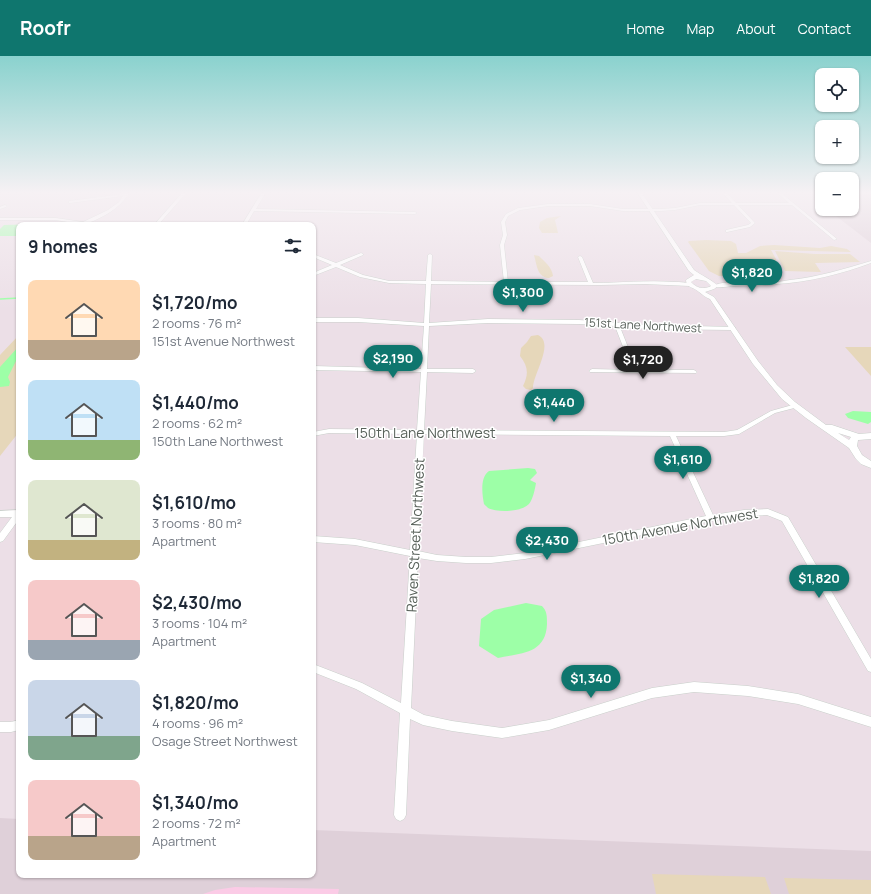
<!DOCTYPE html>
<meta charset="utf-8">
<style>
:root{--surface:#fff;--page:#f6f6f7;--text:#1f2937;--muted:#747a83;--accent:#0f766e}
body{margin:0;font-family:Manrope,sans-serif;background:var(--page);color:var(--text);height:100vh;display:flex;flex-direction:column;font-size:15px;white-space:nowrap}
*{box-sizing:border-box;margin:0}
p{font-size:13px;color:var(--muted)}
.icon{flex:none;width:22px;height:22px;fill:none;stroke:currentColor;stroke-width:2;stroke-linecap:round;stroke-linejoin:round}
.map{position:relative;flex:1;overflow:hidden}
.drawer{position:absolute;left:16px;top:166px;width:300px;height:656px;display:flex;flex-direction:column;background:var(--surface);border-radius:8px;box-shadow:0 1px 3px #0004}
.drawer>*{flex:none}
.fabs{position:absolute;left:815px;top:12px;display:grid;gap:8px}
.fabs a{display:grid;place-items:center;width:44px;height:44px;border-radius:8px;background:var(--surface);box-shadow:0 1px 3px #0004;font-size:20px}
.price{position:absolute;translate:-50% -34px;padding:0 9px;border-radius:14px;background:var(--accent);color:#fff;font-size:13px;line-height:26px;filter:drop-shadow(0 1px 2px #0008)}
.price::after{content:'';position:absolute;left:50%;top:24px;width:12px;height:9px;margin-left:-6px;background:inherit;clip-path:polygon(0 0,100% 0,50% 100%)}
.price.selected{background:#222;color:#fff}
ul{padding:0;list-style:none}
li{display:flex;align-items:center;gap:12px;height:100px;padding:0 12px}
li span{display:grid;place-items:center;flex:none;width:112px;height:80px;border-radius:8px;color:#555}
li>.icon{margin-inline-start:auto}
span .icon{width:48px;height:48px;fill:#fffc;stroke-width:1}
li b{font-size:17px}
h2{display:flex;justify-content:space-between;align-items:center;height:48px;padding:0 12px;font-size:17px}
header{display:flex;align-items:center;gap:24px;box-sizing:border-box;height:56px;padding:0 20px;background:var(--accent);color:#fff}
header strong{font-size:19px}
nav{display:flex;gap:22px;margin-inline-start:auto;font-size:14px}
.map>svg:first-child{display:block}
.education{fill:#dfd0d9}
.green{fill:#e6d7ba}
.sand{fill:#fbcbe6}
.water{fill:#9dffa7}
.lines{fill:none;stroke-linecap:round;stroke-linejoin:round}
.stream-far1{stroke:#9dffa7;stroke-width:1}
.stream{stroke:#9dffa7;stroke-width:1.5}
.minor-casing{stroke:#c9d0cb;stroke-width:1}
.tertiary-casing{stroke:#c9d0cb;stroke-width:1}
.minor{fill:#fff;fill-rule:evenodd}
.tertiary{fill:#fff;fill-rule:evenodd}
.labels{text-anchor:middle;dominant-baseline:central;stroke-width:3;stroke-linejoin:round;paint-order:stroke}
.far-street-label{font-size:12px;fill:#58615a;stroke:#fff}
.street-label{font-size:14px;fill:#58615a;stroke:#fff}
</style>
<header>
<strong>Roofr</strong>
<nav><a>Home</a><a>Map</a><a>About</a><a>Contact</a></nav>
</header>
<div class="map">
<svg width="871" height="838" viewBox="0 0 871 838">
<rect width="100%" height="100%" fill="#ecdfe7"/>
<path class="education" d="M852,136H871V187L827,153H852Z
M0,762L19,763V819H313V774L871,795V838H0Z"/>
<path class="green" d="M561,160L555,164L558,177H542L539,172L540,166L547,162Z
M706,184L731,185L736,188L738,197H746L760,190L774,189L820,192L831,190L847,193L851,196L771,194L776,203L775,210L782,217L781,221L719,220L709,215L688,186L689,185Z
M775,195L815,198H850L860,206L815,207L821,216L785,215Z
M534,199L539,200C544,205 552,211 553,220L549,222C537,221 537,209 534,199Z
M19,279V310L17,313L19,331V376L0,400V299Z
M538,279C555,287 533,318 533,332L531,334L526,333L523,330C529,318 528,310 520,300L521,292L527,286L531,280Z
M845,291H871V320Z
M652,818L765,821L771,838H656Z
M784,822L871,824V838H789Z"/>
<path class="sand" d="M235,831L339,833L338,838H203L215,834Z"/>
<path class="water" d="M41,168L50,169H19V180H0V173L4,169Z
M19,290V299L8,321L10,326L9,330L0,331V311Z
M853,355L871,356V366L868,368L848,362L845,358Z
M528,412L535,413L537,417L530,424L536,427C535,433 533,443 529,448C521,456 498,457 488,452C487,451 485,449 484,448C482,438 480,421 489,415Z
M526,547L542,550C547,555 547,560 547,568C546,598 521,597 498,602L479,590L481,563L494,554Z"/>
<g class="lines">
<path class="stream-far1" d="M21,138H34"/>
<path class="stream" d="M0,243L19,242"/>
<g class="minor-casing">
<path id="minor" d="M124,136H128V139C118,153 104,161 88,167L94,169H85L56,164H0V162H56L83,166L108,154L119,146L123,140L70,147H69V145L123,138Z
M183,136H187L158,169H154Z
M262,136H266L256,153L415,156L417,157L415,158L254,155L246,169H242Z
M722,136H726L736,147H789L776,136H780L837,183L834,184L792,149H738L755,167L750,171L727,176H726V174L748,169L751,167L734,149H700L675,154L661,155H623L590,150H548L520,154L508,160L505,166L507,179L504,189L508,226H588L578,201L580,200L582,201L593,227C620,227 647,224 674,226C680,226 687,226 692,229L690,230L645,228L600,229L431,228L429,267L488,263L579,264L648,269L735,271V273L733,274L648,273L620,271L637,314H694L697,316L696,317L590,316L589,315L592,313L632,314L615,270L579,268L488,267L429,270L427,313H473L476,315L473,317L427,316L424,374L724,376L737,374L771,355L796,348L798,349L799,350L798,351L775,357L739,378L724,380H676L713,459L744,454L768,453L788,461L871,603V616L868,615L782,465L767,459L744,460L711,465L525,503L491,507H466L437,505L418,502L411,652L424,659L452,665L502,672L549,664L652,632L694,626L748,630L798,638L871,661V671L798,648L748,640L694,636L652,642L549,674L502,682L452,675L423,669L410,663L406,759L404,763L400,765L396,763L394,759L400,657L356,633L313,616V608L362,627L401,647L410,500L355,489L313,486V480L355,483L410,494L417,378L329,377L313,380V376L329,373L417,374L421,316L313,314V310L421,313L424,270L358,266H313V262H358L424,267L426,228L389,227L360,221L336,211L313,220V217L332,209L313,201V198L336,207L361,197L363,198V199L340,209L363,219L389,225H426L428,199L430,198L432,199L431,225L504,226L500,189L503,179L501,166L506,158L518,152L548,148H590L623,153H661L675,152L700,147H732ZM424,378L670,380L706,460L525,497L491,501H466L437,499L418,495Z
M5,149L7,150L6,151L0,153V151Z
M871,205V207C841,218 809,226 777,228C763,230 748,229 734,230C728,230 718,233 713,230C723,224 746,227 759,227C769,227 779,226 790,224C818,221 844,213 871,205Z
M19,454V463L3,485L0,486V477L12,461H0V455Z
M19,664V674L11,676H0V666H11Z"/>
</g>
<g class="tertiary-casing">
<path id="tertiary" d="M637,136H641L694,214C702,220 711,223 718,230L714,233L705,236L714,241L758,305L777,329L795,346L826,369H832L859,378L871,377V383L858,384L857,390L862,399L871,405V412L861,408L856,403L849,392L806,362L782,343L753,308L710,243C705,241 703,239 699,236C694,231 686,232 686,224L694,219L689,215ZM696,223L706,225L711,230C704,234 696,232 691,226ZM838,377L851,381L849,384Z"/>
</g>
<use href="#minor" class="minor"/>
<use href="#tertiary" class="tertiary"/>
</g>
<linearGradient id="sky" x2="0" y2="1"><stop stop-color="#8ad2ce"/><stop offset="0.54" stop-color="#f6f1f4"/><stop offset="1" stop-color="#f6f1f4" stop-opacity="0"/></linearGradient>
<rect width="871" height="253" fill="url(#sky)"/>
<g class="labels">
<g class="far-street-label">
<text transform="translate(643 269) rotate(3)">151st Lane Northwest</text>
</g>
<g class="street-label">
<text x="425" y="376">150th Lane Northwest</text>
<text transform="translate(680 470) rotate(-10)">150th Avenue Northwest</text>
<text transform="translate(415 479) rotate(-87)">Raven Street Northwest</text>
</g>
</g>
</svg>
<div class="fabs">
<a><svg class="icon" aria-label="locate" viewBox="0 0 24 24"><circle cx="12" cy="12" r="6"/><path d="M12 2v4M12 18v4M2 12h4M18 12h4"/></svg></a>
<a>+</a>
<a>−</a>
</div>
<b class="price" style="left:752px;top:237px">$1,820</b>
<b class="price" style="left:523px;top:257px">$1,300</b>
<b class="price" style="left:393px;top:323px">$2,190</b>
<b class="price selected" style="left:643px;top:324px">$1,720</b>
<b class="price" style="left:554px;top:367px">$1,440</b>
<b class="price" style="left:683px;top:424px">$1,610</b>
<b class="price" style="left:547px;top:505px">$2,430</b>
<b class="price" style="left:819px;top:543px">$1,820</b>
<b class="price" style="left:591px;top:643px">$1,340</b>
<section class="drawer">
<h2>9 homes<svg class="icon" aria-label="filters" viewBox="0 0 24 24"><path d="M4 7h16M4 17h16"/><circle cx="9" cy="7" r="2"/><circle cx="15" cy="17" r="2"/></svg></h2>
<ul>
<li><span style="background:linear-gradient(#ffd9b3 75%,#b9a48a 0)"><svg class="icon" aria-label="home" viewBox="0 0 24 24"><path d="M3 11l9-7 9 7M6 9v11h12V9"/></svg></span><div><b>$1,720/mo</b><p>2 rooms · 76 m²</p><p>151st Avenue Northwest</p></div></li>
<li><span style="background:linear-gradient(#bfe0f5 75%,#8fb573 0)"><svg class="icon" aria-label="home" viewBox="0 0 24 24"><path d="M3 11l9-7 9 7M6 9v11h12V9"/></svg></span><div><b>$1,440/mo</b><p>2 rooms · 62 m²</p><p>150th Lane Northwest</p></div></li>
<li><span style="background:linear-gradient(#dfe7d0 75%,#c2b280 0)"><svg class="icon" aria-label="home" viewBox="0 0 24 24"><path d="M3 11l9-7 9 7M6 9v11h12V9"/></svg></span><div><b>$1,610/mo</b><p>3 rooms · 80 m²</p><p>Apartment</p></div></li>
<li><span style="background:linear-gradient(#f6c9c9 75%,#9aa5b1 0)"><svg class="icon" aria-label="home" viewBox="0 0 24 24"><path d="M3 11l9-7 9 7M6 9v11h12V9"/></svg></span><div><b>$2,430/mo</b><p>3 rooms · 104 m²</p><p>Apartment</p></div></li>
<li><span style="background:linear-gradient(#c9d6e8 70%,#7fa58c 0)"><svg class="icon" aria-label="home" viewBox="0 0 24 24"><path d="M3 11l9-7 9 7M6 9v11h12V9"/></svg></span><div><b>$1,820/mo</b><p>4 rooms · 96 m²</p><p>Osage Street Northwest</p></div></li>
<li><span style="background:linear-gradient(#f6c9c9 70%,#b9a48a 0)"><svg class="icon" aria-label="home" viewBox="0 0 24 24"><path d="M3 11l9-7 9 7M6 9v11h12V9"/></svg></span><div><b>$1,340/mo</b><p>2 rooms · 72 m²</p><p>Apartment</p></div></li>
</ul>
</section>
</div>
